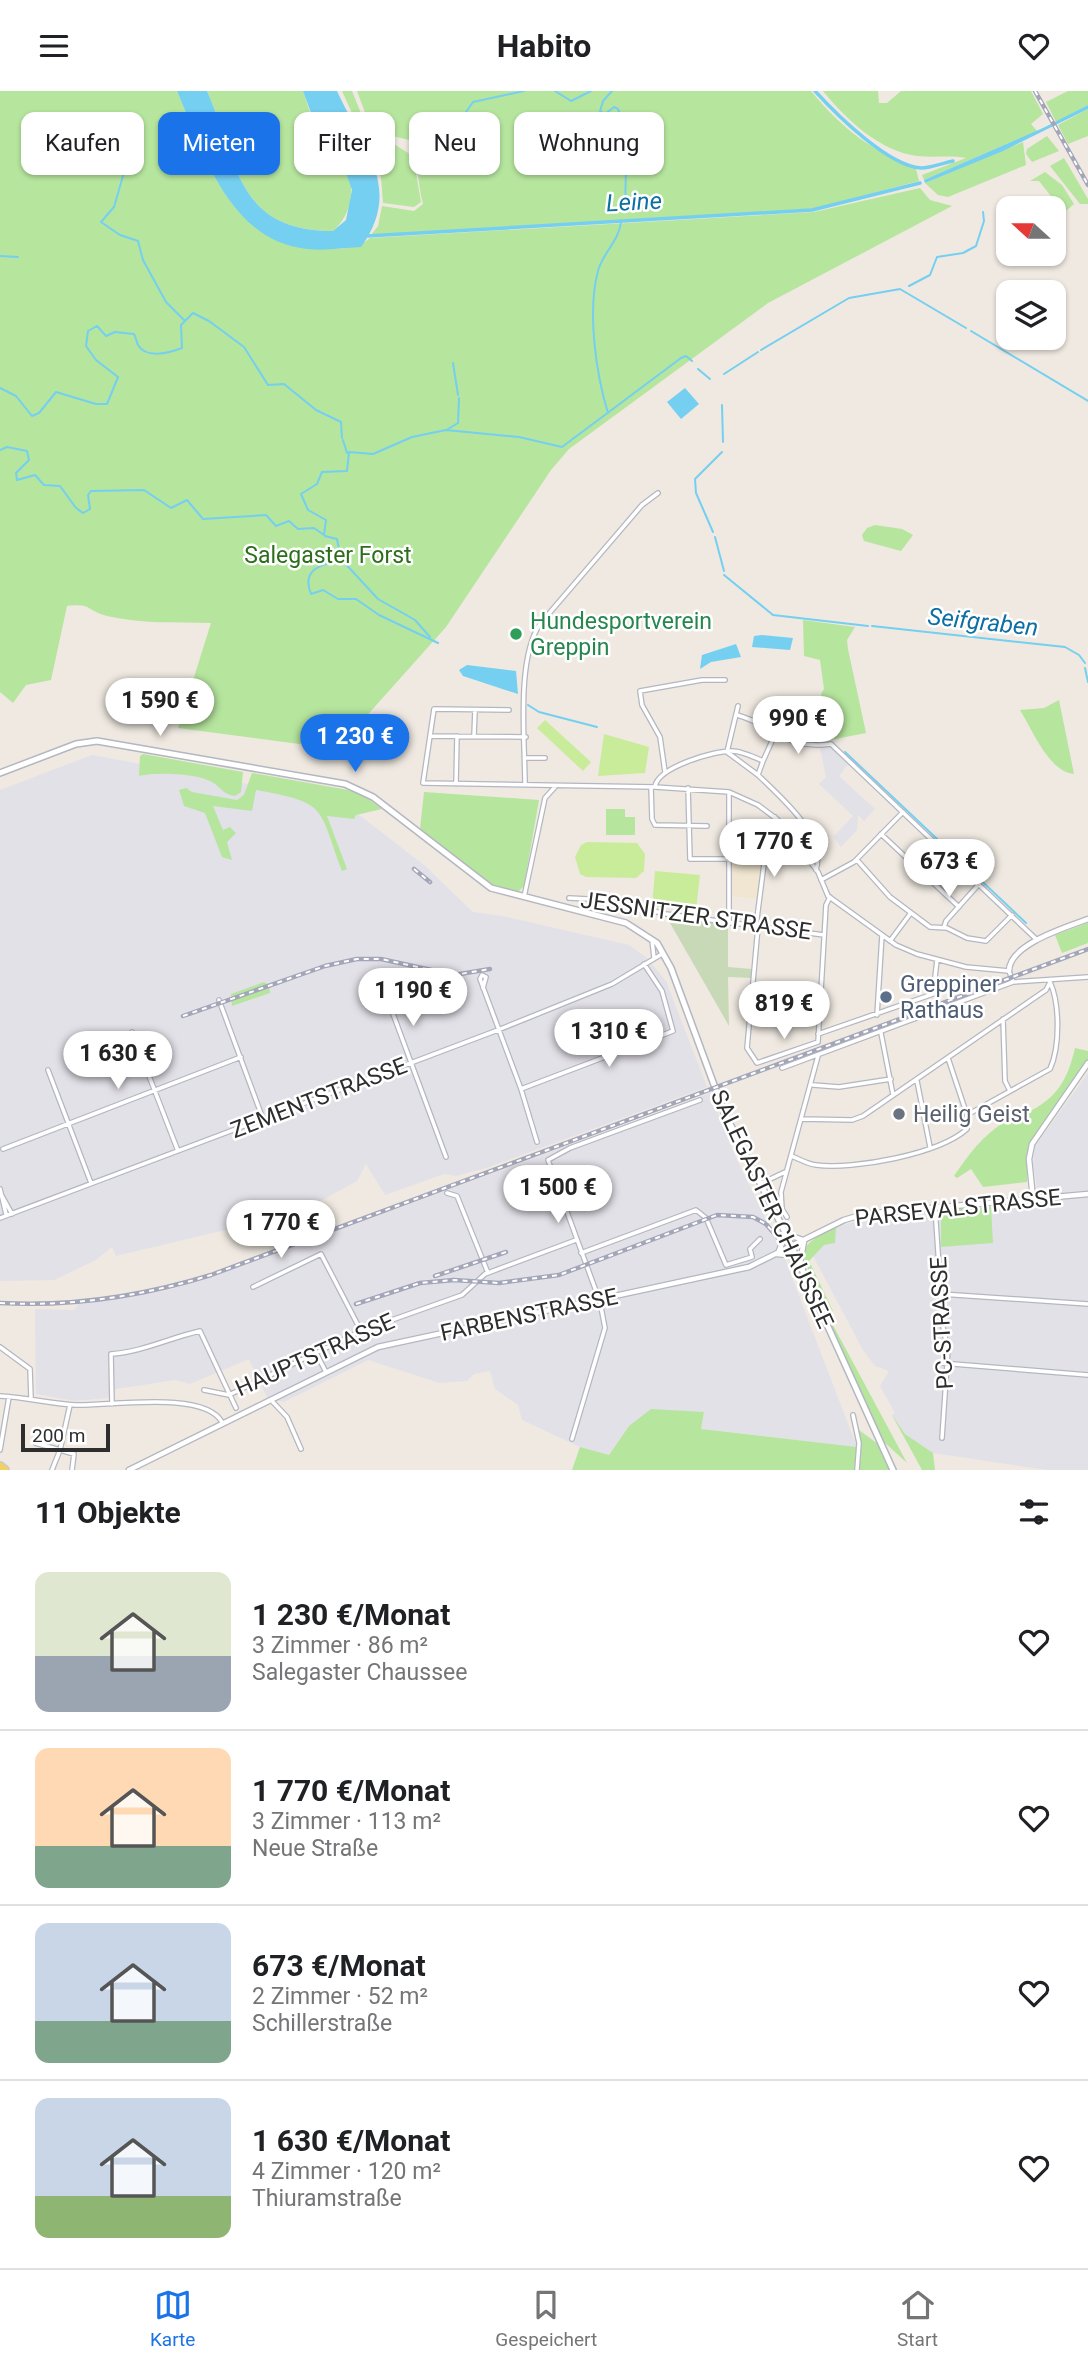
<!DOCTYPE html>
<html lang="de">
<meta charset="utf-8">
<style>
:root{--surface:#fff;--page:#f6f6f6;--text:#202124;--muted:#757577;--line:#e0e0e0;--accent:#1a73e8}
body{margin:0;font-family:Roboto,sans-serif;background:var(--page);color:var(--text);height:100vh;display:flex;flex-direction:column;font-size:26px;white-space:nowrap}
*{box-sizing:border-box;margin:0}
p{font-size:23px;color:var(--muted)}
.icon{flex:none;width:38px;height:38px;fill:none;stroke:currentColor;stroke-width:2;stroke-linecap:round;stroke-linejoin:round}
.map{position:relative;height:1379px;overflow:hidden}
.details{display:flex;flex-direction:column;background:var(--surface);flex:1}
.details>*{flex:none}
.guide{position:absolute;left:21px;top:21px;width:700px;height:63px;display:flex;gap:14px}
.needle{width:46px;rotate:291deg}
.fabs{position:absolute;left:996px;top:105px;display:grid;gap:14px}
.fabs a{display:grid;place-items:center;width:70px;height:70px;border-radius:14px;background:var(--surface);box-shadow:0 2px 5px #0004;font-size:35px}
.scale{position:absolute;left:21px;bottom:18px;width:89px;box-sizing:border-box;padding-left:7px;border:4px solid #2e2e2e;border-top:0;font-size:19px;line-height:24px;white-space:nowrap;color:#2e2e2e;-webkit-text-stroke:5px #fff;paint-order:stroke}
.price{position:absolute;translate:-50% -60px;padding:0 16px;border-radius:24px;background:#fff;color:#222;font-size:23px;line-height:46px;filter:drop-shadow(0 2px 4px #0008)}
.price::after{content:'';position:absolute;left:50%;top:42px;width:21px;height:16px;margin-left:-10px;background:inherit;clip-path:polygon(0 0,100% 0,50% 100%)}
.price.active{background:var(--accent);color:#fff}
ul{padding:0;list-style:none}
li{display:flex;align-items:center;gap:21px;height:175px;padding:0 35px}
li+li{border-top:2px solid var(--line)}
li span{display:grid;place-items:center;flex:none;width:196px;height:140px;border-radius:14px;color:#555}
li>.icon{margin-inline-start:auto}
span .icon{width:84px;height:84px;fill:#fffc;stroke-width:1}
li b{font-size:30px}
h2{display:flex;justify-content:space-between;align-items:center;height:84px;padding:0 35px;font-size:30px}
.tag{padding:0 24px;border-radius:14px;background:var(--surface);box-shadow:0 2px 5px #0004;font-size:24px;line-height:63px}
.tag.active{background:var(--accent);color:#fff}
header{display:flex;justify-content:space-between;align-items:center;height:91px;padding:0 35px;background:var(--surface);font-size:32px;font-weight:700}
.dock{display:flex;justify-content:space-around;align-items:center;height:98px;border-top:2px solid var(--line);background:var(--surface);font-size:19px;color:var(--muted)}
.dock a{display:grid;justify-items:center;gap:4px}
.dock .active{color:var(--accent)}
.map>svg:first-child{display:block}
.industrial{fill:#e3e1e8}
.education{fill:#f0e6d1}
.green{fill:#b6e59e}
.cemetery{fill:#c8d9b8}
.pitch{fill:#c9ec9a}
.water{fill:#75cff0}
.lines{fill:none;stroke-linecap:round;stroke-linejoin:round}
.stream{stroke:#75cff0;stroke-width:2}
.canal{stroke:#75cff0;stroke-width:3.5}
.minor-casing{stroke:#b4b7c1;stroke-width:6}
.tertiary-casing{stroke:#b4b7c1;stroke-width:7}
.secondary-casing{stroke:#b4b7c1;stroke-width:8}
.primary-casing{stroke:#c9c9c9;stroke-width:10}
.minor{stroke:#fff;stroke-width:3.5}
.tertiary{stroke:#fff;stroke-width:4.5}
.secondary{stroke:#fff;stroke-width:5}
.primary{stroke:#f2d163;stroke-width:7}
.rail-casing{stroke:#a3a6b8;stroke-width:4.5}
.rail{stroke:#fff;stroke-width:2;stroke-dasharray:5;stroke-linecap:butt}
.leisure-dot{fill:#2e9e5b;stroke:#fff;stroke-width:2.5}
.service-dot{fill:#5c6f8a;stroke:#fff;stroke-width:2.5}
.worship-dot{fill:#6b7280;stroke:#fff;stroke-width:2.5}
.labels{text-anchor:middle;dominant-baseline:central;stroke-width:5;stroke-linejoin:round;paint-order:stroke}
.park-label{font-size:23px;fill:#2c6e1b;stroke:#fff}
.leisure-label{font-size:23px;fill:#27864d;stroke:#fff;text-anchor:start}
.street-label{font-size:23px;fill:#2e2e2e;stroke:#fff}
.service-label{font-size:23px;fill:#4e5e75;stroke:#fff;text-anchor:start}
.worship-label{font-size:23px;fill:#5b616d;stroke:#fff;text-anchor:start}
.water-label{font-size:24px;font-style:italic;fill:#0d6fa3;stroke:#fff}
</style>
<header><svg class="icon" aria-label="menu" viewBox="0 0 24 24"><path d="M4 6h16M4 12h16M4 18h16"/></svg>Habito<svg class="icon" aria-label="heart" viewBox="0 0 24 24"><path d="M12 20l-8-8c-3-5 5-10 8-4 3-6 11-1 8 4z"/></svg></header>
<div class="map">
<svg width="1088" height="1379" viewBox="0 0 1088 1379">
<rect width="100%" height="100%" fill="#efe9e1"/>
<path class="industrial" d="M828,654L849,672L839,685L875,718L864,730L858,724L857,739L841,756L833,746L853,725L819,693L826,686L820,657Z
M92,664L341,710L424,774L473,821L502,825L629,854L647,867L666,890L707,996L486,1077L456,1085L444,1083L385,1104L366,1073L357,1090L315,1113L246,1134L116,1165L112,1156L96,1169L54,1189L0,1190V699Z
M1088,982V1379H1047L933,1362L919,1355L899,1337L892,1324L895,1322L880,1295L889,1280L875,1275L863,1259L813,1165L836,1137L872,1124L1039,1110L1033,1072L1035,1055Z
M710,1002L732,1058L785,1168L857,1356L700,1338L704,1322L629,1335L608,1365L580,1356L522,1329L518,1314L495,1298L490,1280L474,1283L467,1290L440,1292L368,1269L284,1311L268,1308L249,1268L190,1293L175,1289L116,1298L108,1307L75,1310L36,1303L35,1218L74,1219L78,1213L165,1200L209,1187Z"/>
<path class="education" d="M732,769L762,770L757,808L732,805Z"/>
<path class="green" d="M0,0H177C206,68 232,158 320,158C338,158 356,159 370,147L814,121L920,97L930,109L952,115L768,212L569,358L551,379L446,536L337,658L178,637L211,532C176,531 141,533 107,525C87,520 92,512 67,515L51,589L26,594L13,612L0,601Z
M207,0H303C307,9 309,23 315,31C320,38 330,43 335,50C355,78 359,117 333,140C235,140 238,70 207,0Z
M342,0H352L371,47L392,52L413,65L421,111L414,116L383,112L381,86Z
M357,0H811C843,39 870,58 916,78L919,90L813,118L371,144L378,135L382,115L414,120L423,113C417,91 419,69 409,49L372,40Z
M823,0H878L879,12H887L901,0H1031L1043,23L1031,33L1037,40L924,89L922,84L966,67C949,64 934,67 917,65C879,60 846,28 823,0Z
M1068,0H1088V14L1056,31L1046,11Z
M1088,18V45L1068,53L1058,34Z
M1047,45L1059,60L1032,71L1026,63L1027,58Z
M1023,51L1026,74L948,106L938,104L925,92Z
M1064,67L1088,108V113H1080L1050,75Z
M1045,81L1062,94L1074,113L1059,126L1061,118L1039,90H1030Z
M875,434L902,438L913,444L901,460L864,450L862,444L867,437Z
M803,529L855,536L847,549L848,558L866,642L830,649L821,603L824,598L820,569L804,565Z
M1059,609L1074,683C1049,681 1033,640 1020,619L1044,617Z
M143,663L243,681L241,701L235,705C222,703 222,697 212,691C196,682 155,681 139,685L140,665Z
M252,682L348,699L363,704L382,718L356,724L354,728L327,725L347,778L342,780C318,715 328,712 256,699L252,720L213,715L223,739L230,736L236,742L227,751L232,769L222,766L205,722L184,715L179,699L186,697L192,701L237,709L244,704Z
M424,701L539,709L524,795L518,801L489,793L420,738Z
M606,718H625V726H635V744H606Z
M1088,832V852L1062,862L1055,844Z
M264,891L269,894L270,902L232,915L231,903Z
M1075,957L1088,960V968L1028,1054L1027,1091L983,1096L971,1078L957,1087L954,1085C968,1064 984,1043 1006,1030C1012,1027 1019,1025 1026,1022C1057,1008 1068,988 1075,957Z
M991,1116L993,1152L941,1156V1119Z
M852,1129L836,1137L835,1152L824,1154L809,1170L833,1220L827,1223L907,1372L882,1349L814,1198L803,1162C808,1146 836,1136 852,1129Z
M651,1318L704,1321L701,1338L857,1356L860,1355L859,1339L878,1353L890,1379H572L580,1356L609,1364L629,1335Z
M892,1324L905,1343L933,1362L935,1379H922Z"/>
<path class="cemetery" d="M666,825L728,834V876L752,878V887L728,886L729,935Z"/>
<path class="pitch" d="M545,629L591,671L583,680L537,637Z
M604,643L649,656L645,682L598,685Z
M587,751L637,752L645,763L644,780L636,787L586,786L580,783L575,766L581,754Z
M655,780L700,784L696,819L652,815Z"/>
<path class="water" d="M177,0H207C238,70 235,140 333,140L346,129L352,99L335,50L314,30L303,0H337C362,55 404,97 361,156C343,157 325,160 307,158C229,150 203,61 177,0Z
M1088,14V18L1003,60L925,92L924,89L1043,37Z
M685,297L699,313L681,328L667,311Z
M762,544L793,547L790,559L752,556L754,545Z
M736,553L741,566L711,571L700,578L702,564Z
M467,574L516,580L518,603L463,585L459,579Z"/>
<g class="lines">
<path class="stream" d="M555,0L571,10L591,0
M612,0L603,10L600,20L605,23L614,16L618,18L621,25L617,29L631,44L623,70L626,75L625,121
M466,21L473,11L524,0
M131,57L114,116L101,131L120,144L138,150L143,169L166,211L184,229
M0,165L18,166
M909,195L930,184L937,166L963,162L976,155L984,130L983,121
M971,240L1088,310
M761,259L849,207L900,198L966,237
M453,272L458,304
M698,278L710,288
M724,283L758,261
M0,297L16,305L32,325L39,322L56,301L96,313H107L118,286L96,269L86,255L88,240L97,235L106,245L115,241L134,243C136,246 136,250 138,254C146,268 169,262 182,257L181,234L193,222L209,230L244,256L268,294L284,293L316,319L341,331L342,347
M722,314L723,351
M608,322C596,283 587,220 598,180C602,163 619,150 621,131
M448,338L458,332L459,307
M343,349L347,362
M0,359L7,356L27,360L29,369L16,382L17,389L35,384L44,394L60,395L76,417L83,422L90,418L88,404L91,400L144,399L171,417L187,409L203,428L266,424L276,435L289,430L298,438L314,437L324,444L326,429L308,419L301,403L317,393L322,381L347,380L349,361L373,363L412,346L446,339L519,346L562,356L681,267L686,265L692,270
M713,441L696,402L695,388L722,361
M325,445L337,448L341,468C321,474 301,478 311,503L323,499L338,508H356L379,524L438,552
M715,446L724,480
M341,468L378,508L415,529L430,546
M724,484L773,524L868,535
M872,535L1065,556L1079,564L1085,572
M1085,577L1088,591
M528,614L539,621L597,636
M845,661L1026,832"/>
<path class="canal" d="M815,0C836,23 888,75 921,77C931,77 943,72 953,70
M367,145L812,119L920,92"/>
<g class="minor-casing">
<path id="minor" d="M509,619L434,618L423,692L655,696L729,701L758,714L778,729L818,781L828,805L896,854L917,863L966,876L1009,880L1013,891
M737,624C779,636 784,659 831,653L1037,849
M430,645L526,646
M474,645L475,619
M727,661L738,615
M525,667H545
M763,670L776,641
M665,681L660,646L642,614L640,600L702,589H725
M758,684C779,705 827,744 816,779
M456,693L457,645
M525,694C525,650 516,568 540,533L642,414L658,402
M655,695C659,676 713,660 732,660C741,660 754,666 763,670L758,684L727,661
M651,696L652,728L655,734L707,735
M688,697L690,768H729
M729,701V832
M881,743L959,816
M857,769L890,806L930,836L947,837L967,847L986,850L1012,824
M821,789L854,771L903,721
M524,806L545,707L555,696
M569,807L607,809L666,823L824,844
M756,835L764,773L775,726
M758,836L747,957L757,972L818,951L826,814L830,806
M944,836L946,830L979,793
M652,849L654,867
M890,850L910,823
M483,897L486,886L482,884L480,888L521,998L537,1051
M385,900L378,885L385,880H388L385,900L389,912L446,1066
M219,909L263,1028
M877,924L882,844
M1003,928L1005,990L1009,998
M132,941L178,1060
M881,942L893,1004
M818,943L933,903L937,869
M948,967L967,1024
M782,977L1013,891L1088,886
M48,979L91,1092
M917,990L930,1056
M813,994L839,996L891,988
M521,998L673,940L662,900L644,873
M802,1028L852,1029L863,1025L1046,899L1049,893
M3,1058L241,966
M791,1065C800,1068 807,1073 816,1074C854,1079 939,1063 967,1038V1024L1050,978C1060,956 1060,913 1050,891
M762,1092L785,1081
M0,1098L6,1123
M447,1102L457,1105L488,1182
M2,1105L12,1123
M935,1116L943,1236L948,1259L942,1347
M787,1126L782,1118L781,1101L818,965
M0,1127L498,939L612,893L662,863
M581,1162L696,1119L706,1127L726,1174L752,1166L750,1158L760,1148
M253,1196L321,1163L361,1240
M941,1203L1088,1213
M0,1256L30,1278L31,1307
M316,1262L326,1281
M941,1272L1088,1284
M204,1299L229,1304L361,1240L462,1204L485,1183L576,1149
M0,1305C25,1306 51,1313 76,1314C109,1315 204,1299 222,1331
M271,1309L287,1326L301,1358
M112,1313L111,1263C142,1261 169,1247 200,1240L236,1317
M853,1324L859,1352L857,1379
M572,1348L605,1237L600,1211L548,1069L570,1057L700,1009
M35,1352L60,1359L70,1314
M0,1359L9,1306
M52,1379L60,1359L74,1363L72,1379"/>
</g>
<g class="tertiary-casing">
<path id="tertiary" d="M1009,880C1009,853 1067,836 1088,828
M1033,1108L1029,1068L1032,1053L1088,972
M778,1162L786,1143L803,1149
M777,1163L788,1164L797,1170
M800,1172L804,1150
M129,1379L378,1256L749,1176L844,1129L864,1123L1088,1103"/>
</g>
<g class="secondary-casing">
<path id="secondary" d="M0,682L76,653L97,650L345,693L373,706L491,797L626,832L657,852L671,877L724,1021L786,1143L893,1379"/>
</g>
<g class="primary-casing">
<path id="primary" d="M0,1375L5,1379"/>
</g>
<use href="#minor" class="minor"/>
<use href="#tertiary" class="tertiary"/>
<use href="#secondary" class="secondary"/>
<use href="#primary" class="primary"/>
<g class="rail-casing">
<path id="rail" d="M1035,0L1088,94
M414,778L430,791
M183,925L325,875L357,868H381L454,884L490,878
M435,1185L506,1161
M0,1212C71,1216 143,1205 211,1184L1088,858
M356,1213L420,1192L454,1189L499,1192L559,1184L717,1124L753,1126L766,1133L778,1147"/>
</g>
<use href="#rail" class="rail"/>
</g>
<circle class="leisure-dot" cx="516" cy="543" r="7"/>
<circle class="service-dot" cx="886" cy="906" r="7"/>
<circle class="worship-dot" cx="899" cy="1023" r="7"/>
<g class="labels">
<g class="park-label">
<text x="328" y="464">Salegaster Forst</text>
</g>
<g class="leisure-label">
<text x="530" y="530">Hundesportverein<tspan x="530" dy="26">Greppin</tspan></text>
</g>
<g class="street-label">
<text transform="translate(696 825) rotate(8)">JESSNITZER STRASSE</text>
<text transform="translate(319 1007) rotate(-21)">ZEMENTSTRASSE</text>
<text transform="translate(958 1117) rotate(-6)">PARSEVALSTRASSE</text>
<text transform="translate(772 1118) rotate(65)">SALEGASTER CHAUSSEE</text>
<text transform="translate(529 1224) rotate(-12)">FARBENSTRASSE</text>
<text transform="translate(942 1232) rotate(-93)">PC-STRASSE</text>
<text transform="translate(315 1264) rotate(-24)">HAUPTSTRASSE</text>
</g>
<g class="service-label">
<text x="900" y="893">Greppiner<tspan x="900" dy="26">Rathaus</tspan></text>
</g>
<g class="worship-label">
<text x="913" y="1023">Heilig Geist</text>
</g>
<g class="water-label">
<text transform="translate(634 111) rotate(-3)">Leine</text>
<text transform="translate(983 531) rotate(6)">Seifgraben</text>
</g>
</g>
</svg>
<div class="fabs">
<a><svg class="needle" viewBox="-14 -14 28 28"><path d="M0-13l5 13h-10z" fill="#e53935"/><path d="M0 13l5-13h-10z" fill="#757577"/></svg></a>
<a><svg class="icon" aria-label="layers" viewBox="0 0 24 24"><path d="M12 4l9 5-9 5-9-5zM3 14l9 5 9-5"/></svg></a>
</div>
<div class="scale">200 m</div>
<b class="price" style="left:160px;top:647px">1 590 €</b>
<b class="price" style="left:798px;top:665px">990 €</b>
<b class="price active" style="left:355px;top:683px">1 230 €</b>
<b class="price" style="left:774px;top:788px">1 770 €</b>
<b class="price" style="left:949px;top:808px">673 €</b>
<b class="price" style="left:413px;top:937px">1 190 €</b>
<b class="price" style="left:784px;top:950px">819 €</b>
<b class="price" style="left:609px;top:978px">1 310 €</b>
<b class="price" style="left:118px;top:1000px">1 630 €</b>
<b class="price" style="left:558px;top:1134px">1 500 €</b>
<b class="price" style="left:281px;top:1169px">1 770 €</b>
<div class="guide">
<a class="tag">Kaufen</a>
<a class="tag active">Mieten</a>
<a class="tag">Filter</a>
<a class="tag">Neu</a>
<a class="tag">Wohnung</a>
</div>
</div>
<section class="details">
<h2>11 Objekte<svg class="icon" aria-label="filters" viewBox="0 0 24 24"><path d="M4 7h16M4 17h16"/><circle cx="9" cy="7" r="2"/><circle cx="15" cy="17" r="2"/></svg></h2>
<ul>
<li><span style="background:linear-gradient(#dfe7d0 60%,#9aa5b1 0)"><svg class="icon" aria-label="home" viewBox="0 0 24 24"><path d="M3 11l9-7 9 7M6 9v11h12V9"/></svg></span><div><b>1 230 €/Monat</b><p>3 Zimmer · 86 m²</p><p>Salegaster Chaussee</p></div><svg class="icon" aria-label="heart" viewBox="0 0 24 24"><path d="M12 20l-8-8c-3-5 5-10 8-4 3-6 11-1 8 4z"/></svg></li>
<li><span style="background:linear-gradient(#ffd9b3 70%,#7fa58c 0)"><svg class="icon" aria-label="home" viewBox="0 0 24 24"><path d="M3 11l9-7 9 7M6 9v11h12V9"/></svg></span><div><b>1 770 €/Monat</b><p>3 Zimmer · 113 m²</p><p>Neue Straße</p></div><svg class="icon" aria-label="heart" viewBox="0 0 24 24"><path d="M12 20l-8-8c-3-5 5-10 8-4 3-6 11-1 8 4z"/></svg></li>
<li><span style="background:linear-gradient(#c9d6e8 70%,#7fa58c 0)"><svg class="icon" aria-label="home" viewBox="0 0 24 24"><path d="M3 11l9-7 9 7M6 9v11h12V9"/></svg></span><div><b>673 €/Monat</b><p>2 Zimmer · 52 m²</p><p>Schillerstraße</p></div><svg class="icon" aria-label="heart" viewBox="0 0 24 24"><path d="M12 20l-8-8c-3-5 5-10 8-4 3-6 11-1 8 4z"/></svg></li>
<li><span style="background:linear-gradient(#c9d6e8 70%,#8fb573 0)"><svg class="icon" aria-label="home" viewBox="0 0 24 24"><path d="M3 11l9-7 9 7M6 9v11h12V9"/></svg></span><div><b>1 630 €/Monat</b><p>4 Zimmer · 120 m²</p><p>Thiuramstraße</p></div><svg class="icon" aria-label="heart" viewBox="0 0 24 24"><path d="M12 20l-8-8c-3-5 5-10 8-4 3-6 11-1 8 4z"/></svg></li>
</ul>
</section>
<nav class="dock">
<a class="active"><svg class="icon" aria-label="map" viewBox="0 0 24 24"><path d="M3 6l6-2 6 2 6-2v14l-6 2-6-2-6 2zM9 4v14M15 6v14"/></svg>Karte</a>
<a><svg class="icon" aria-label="saved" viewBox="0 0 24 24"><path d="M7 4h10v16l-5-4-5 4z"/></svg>Gespeichert</a>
<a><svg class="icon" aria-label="home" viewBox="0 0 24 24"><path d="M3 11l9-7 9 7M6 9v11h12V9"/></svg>Start</a>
</nav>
